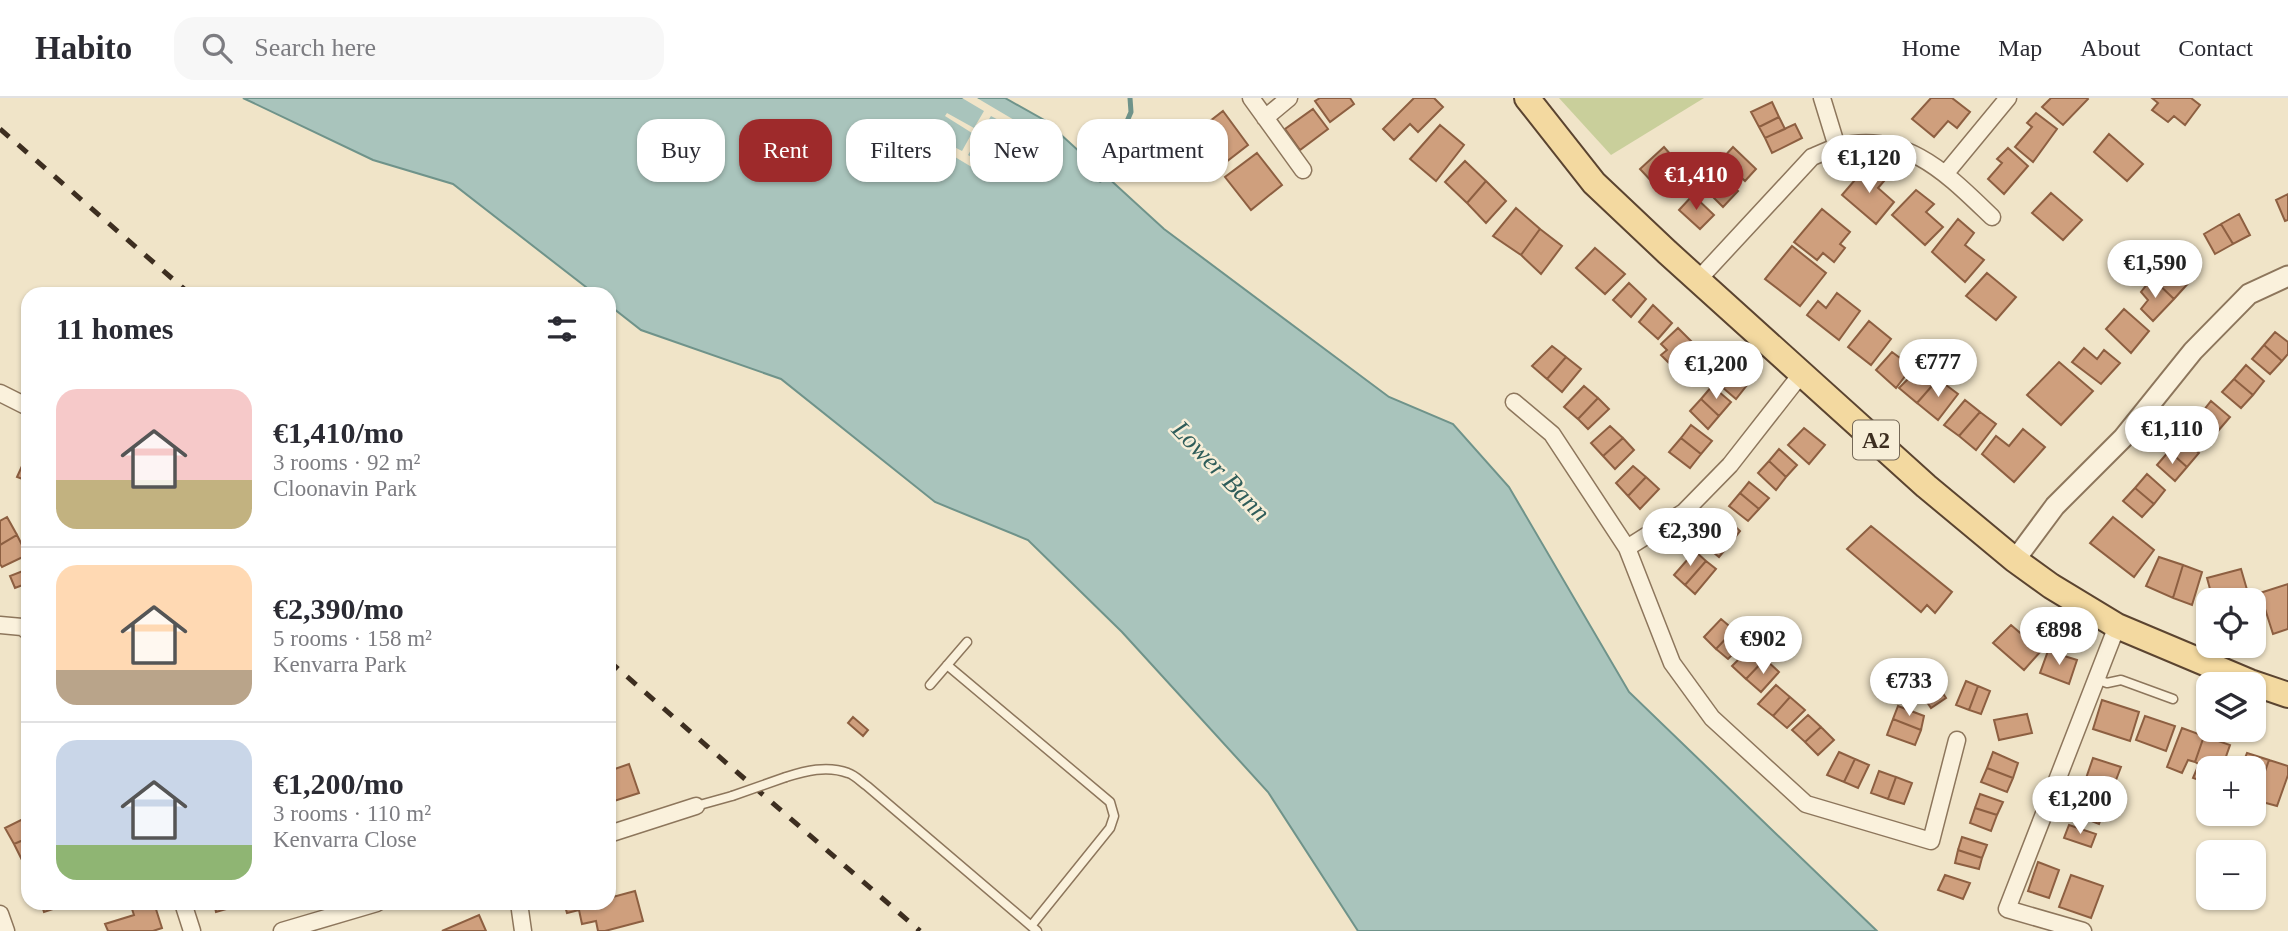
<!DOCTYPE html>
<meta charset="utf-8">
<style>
:root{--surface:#fff;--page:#f7f7f7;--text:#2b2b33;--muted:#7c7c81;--line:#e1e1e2;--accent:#9e2a2b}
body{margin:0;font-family:Georgia,serif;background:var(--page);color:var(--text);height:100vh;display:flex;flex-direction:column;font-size:26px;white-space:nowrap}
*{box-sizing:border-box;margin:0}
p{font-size:23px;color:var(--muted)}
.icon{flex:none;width:38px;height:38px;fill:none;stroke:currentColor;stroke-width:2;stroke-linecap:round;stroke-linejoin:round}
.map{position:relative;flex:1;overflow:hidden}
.sheet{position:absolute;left:21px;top:189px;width:595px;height:623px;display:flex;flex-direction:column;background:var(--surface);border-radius:21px;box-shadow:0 2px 5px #0004}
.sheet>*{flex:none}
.top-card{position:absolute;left:637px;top:21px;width:665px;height:63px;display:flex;gap:14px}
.fabs{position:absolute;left:2196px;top:490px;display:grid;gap:14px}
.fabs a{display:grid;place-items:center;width:70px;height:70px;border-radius:14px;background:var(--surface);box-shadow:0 2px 5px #0004;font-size:35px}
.price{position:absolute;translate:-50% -60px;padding:0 16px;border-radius:24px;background:#fff;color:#222;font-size:23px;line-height:46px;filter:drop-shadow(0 2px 4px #0008)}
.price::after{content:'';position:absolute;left:50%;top:42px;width:21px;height:16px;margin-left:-10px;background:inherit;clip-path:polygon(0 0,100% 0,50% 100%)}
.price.current{background:var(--accent);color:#fff}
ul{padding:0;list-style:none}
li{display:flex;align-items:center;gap:21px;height:175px;padding:0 35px}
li+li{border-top:2px solid var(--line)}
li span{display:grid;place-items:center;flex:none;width:196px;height:140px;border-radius:21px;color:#555}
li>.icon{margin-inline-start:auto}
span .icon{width:84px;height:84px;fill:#fffc;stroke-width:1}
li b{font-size:30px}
h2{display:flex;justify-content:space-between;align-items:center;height:84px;padding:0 35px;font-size:30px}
.pill{padding:0 24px;border-radius:21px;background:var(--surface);box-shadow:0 2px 5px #0004;font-size:24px;line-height:63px}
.pill.current{background:var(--accent);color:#fff}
header{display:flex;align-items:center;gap:42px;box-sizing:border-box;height:98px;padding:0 35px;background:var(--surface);border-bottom:2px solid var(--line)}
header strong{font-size:33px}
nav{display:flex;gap:38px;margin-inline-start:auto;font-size:24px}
.search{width:490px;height:63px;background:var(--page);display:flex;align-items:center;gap:18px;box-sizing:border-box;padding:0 24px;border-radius:21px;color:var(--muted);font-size:26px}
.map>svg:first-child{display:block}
.green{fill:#c9cf9b}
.water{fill:#a9c4bc;stroke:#6f938a;stroke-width:2}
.pier{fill:#f0e4c8}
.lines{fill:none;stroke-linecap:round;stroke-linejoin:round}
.stream{stroke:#6f938a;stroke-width:5}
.building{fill:#cf9f7d;stroke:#8d5f41;stroke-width:2}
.service-casing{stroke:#8d765c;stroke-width:11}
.minor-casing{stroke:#8d765c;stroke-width:19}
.tertiary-casing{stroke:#8d765c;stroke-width:23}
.primary-casing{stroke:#5b4430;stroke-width:28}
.service{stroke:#faf1dc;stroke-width:8}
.minor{stroke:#faf1dc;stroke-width:16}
.tertiary{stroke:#faf1dc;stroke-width:19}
.primary{stroke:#f3d9a0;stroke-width:24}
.rail{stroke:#3d2e20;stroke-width:5;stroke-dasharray:12 12;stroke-linecap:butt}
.service-bridge-casing{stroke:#8d765c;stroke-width:11;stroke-linecap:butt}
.service-bridge{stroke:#faf1dc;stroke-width:8}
.labels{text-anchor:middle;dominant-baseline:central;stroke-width:5;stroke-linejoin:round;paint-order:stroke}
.shield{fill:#f7eed8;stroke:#756857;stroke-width:2}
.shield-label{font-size:23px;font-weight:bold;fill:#3d2e20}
.water-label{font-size:26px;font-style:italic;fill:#2f5d5a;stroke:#f7eed8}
</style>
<header>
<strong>Habito</strong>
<div class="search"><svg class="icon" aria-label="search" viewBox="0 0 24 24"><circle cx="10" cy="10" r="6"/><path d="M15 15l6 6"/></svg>Search here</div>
<nav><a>Home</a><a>Map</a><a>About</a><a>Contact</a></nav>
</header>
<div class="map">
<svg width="2288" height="833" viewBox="0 0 2288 833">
<rect width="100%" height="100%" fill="#f0e4c8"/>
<path class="green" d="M1559,0H1704L1611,57Z"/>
<path class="water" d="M243,0H1005L1046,23L1164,131L1389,299L1453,326L1509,389L1629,594L1877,833H1358L1268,694L1122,534L1028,442L935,404L781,281L641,232L609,207V196H595L453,86L373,62Z"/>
<path class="pier" d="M962,0H977L1021,26L1017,32L991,18L981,34L1007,50L1005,54L979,38L968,57L995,74L990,80L930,44L933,38L962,53L972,35L945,18L947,15L974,30L984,13Z"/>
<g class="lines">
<path class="stream" d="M1100,82L1104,76L1131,14L1130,0"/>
</g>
<path class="building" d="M1320,0H1350L1354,6L1330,24L1315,3Z
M1414,0H1434L1443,9L1418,34L1410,26L1394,42L1383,31Z
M1931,0H1952L1970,14L1957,30L1948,23L1934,39L1912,21Z
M2051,0H2087L2088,1L2063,27L2042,9Z
M2152,0H2191L2200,7L2185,27L2174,18L2168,24L2152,12L2158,5Z
M1772,4L1779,19L1759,29L1751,14Z
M1313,11L1328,31L1300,52L1285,31Z
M1223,13L1248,47L1217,71L1192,37Z
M2036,15L2057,31L2033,64L2015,49L2032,29L2027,25Z
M1779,19L1785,31L1765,40L1759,29Z
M1795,26L1802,40L1772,55L1765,40Z
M1440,27L1464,47L1436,83L1410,61Z
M2109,36L2143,66L2127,83L2094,54Z
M1664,49L1678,65L1655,87L1640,71Z
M1733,49L1756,71L1745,83L1722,61Z
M2008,50L2028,68L2004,96L1988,81L2002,65L1997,61Z
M1257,55L1282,87L1251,112L1225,79Z
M1465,63L1486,83L1467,105L1445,84Z
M1867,68L1884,83L1878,90L1894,104L1876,126L1842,97Z
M1715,71L1738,93L1723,109L1700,86Z
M1486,83L1506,103L1486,125L1467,105Z
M1916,92L1934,106L1926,114L1943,129L1925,147L1892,117Z
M2051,95L2082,122L2063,142L2032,115Z
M2288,96V122L2285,123L2276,102Z
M1693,97L1714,117L1700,131L1679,112Z
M1516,110L1540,131L1521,157L1493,138Z
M1822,111L1850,134L1840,146L1845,150L1834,164L1823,155L1817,162L1794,144Z
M2239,116L2250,137L2233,146L2221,126Z
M1958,121L1974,135L1965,147L1984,162L1965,184L1932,154Z
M2221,126L2233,146L2215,156L2204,136Z
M1540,131L1562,148L1541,176L1521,157Z
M1792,148L1826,175L1800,208L1765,181Z
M1595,150L1625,176L1605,196L1576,170Z
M2169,161L2192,181L2174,201L2152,180Z
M1987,175L2016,199L1996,222L1966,198Z
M2152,180L2174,201L2153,223L2141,211L2148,202L2141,194Z
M1629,185L1646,201L1631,219L1613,202Z
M1837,195L1860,213L1839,242L1807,217L1818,203L1826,210Z
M1653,207L1672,225L1658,241L1639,224Z
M2124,211L2149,233L2131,255L2106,231Z
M1869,223L1891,241L1871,267L1848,249Z
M1678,230L1697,249L1674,270L1661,257L1667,252L1661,246Z
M2275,234L2288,244V256L2282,263L2264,247Z
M2264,247L2282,263L2270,276L2252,261Z
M1552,248L1566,259L1547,281L1532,268Z
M2084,250L2097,261L2104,252L2120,265L2101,286L2072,264Z
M1892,254L1912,269L1896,290L1876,272Z
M1566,259L1581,271L1562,294L1547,281Z
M1734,260L1755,277L1736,301L1715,283Z
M2059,264L2093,293L2061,327L2027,297Z
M2246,267L2264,283L2253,297L2234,281Z
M1921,268L1938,281L1917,305L1899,290Z
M1938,281L1958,296L1938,322L1917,305Z
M2234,281L2253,297L2241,310L2222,294Z
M1584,288L1598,300L1578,321L1564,309Z
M1712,288L1731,304L1719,318L1701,301Z
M1598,300L1609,311L1588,331L1578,321Z
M1701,301L1719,318L1708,331L1690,313Z
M1965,302L1980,314L1959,338L1944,327Z
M2211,303L2230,319L2218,333L2200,317Z
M1980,314L1996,326L1976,352L1959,338Z
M2200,317L2218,333L2206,346L2188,331Z
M1691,327L1712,343L1701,356L1681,340Z
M1610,328L1623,340L1603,358L1591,345Z
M1804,330L1825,347L1809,366L1788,347Z
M2023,331L2045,349L2014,384L1982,356L1996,338L2009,348Z
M1623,340L1634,352L1615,371L1603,358Z
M1681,340L1701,356L1690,370L1669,354Z
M2180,340L2199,355L2187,369L2169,353Z
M1779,351L1797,367L1786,379L1769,363Z
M2169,353L2187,369L2175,383L2157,367Z
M27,357H28V383L17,379Z
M1769,363L1786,379L1776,392L1758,375Z
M1633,368L1646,379L1628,398L1616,385Z
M2147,376L2165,392L2154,406L2135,390Z
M1646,379L1659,391L1640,411L1628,398Z
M1749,384L1769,400L1759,411L1740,395Z
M2135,390L2154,406L2142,419L2123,403Z
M1740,395L1759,411L1748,423L1729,408Z
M1723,417L1740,433L1729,447L1711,431Z
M7,419L17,437L0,447V423Z
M2113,419L2154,452L2134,479L2090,445Z
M1871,428L1952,494L1935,515L1927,507L1921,514L1847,451Z
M1711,431L1729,447L1719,459L1701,444Z
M17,437L27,457L2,469L0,466V447Z
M1695,453L1706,463L1685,487L1674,477Z
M2159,459L2183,467L2173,500L2146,488Z
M1706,463L1716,471L1695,496L1685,487Z
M2183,467L2202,474L2192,507L2173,500Z
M28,471V485L15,490L10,478Z
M2241,471L2250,502H2213L2207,480Z
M2288,486V531L2273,536L2260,495Z
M1721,521L1734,532L1716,551L1704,539Z
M2011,527L2041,553L2024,572L1993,545Z
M1734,532L1746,543L1728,561L1716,551Z
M1751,549L1765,561L1746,581L1732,568Z
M2048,553L2077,562L2069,586L2040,575Z
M1765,561L1779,574L1761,594L1746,581Z
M1933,580L1946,600L1931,610L1917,589Z
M1966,583L1978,588L1969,612L1956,607Z
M1776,587L1790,599L1773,618L1758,606Z
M1978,588L1990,593L1981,616L1969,612Z
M1790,599L1805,612L1787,630L1773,618Z
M2102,602L2139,614L2130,643L2093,631Z
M1898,608L1924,618L1921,632L1893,621Z
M2027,616L2032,635L1999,642L1994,622Z
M1808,617L1821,629L1805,644L1792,632Z
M2145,618L2175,628L2166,653L2136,642Z
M853,619L868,632L863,638L848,625Z
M1893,621L1921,632L1915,647L1887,637Z
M1821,629L1834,642L1818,657L1805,644Z
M2182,630L2204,638L2195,664L2188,662L2182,675L2167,669Z
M2204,638L2230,647L2222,670H2208V685L2193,680L2199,666L2195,664Z
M1839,654L1855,661L1844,684L1827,677Z
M1993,654L2018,665L2013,680L1987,670Z
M2247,655L2269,662L2255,702L2254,670H2241Z
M2093,660L2121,669L2111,695L2084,686Z
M1855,661L1869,667L1858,690L1844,684Z
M2269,662L2288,668V677L2277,708L2255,702Z
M629,666L639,695L611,704L609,697V673Z
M1987,670L2013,680L2007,694L1981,684Z
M1879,673L1896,679L1888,701L1871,695Z
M1896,679L1912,685L1904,706L1888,701Z
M2082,691L2108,701L2099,726L2073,716Z
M1980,696L2003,704L1997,717L1975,710Z
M1975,710L1997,717L1991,733L1970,725Z
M27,719L28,740L14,746L5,730Z
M2069,727L2096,736L2091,749L2064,740Z
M1962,739L1987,747L1982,760L1958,752Z
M28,740V761L23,764L14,746Z
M1958,752L1982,760L1979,771L1955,765Z
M2038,764L2059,772L2049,800L2028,793Z
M1945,777L1970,785L1963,801L1938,792Z
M2071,777L2103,788L2091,820L2059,809Z
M635,793L643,823L605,833H598L596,823L582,826L579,812L567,815L564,805H609V800Z
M41,805H68V806L44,814Z
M130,805H154L162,830L153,833H108L105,826L134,817Z
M214,805H247L216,814Z
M479,817L486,833H442Z"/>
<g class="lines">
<g class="service-casing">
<path id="service" d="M947,567L1110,704L1114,718L1110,730L1031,828
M2096,581L2107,585L2121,582L2173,601
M930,587L967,544
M786,679C805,673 827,667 848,675C855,677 861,684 867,688L1037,833
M696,708L732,698"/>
</g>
<g class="minor-casing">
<path id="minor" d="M1251,0L1303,72
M1822,0L1837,49
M1265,20L1289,0
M1946,75L2008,0
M1697,183L1812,59C1820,56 1829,51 1837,49C1906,32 1947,76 1992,119
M0,295L28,309
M1514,304L1552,336L1627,450L1672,565L1712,620L1806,706L1931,743L1957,642
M1627,450L1684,414L1730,367L1802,275
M0,527L22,529L28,533
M609,736L696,708
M183,805L192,833
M519,805L523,833
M0,816L6,833
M282,833L377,805
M2083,833L2007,811L2117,528"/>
</g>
<g class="tertiary-casing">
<path id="tertiary" d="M2015,462L2055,408L2123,340L2193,253L2249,196L2288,178"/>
</g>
<g class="primary-casing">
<path id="primary" d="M1527,0L1594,85L1667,154L1926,388L2015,462L2051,488L2117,528L2250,584L2288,597"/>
</g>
<use href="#service" class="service"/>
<use href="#minor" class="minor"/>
<use href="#tertiary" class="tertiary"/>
<use href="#primary" class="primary"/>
<path class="rail" d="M0,31L190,196
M609,563L920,833"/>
<g class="service-bridge-casing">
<path id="service-bridge" d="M732,698L786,679"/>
</g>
<use href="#service-bridge" class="service-bridge"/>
</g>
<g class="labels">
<rect class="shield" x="1853" y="322.5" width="46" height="39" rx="5"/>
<g class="shield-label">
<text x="1876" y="342">A2</text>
</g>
<g class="water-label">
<text transform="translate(1221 373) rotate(46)">Lower Bann</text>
</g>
</g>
</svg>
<div class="fabs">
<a><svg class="icon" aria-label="locate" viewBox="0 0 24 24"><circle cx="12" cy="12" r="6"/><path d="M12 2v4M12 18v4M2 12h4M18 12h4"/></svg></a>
<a><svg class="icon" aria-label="layers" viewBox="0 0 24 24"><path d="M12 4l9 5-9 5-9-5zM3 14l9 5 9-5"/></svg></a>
<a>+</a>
<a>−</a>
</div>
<b class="price" style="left:1869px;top:97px">€1,120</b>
<b class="price current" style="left:1696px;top:114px">€1,410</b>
<b class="price" style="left:2155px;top:202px">€1,590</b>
<b class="price" style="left:1938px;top:301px">€777</b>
<b class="price" style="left:1716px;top:303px">€1,200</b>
<b class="price" style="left:2172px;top:368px">€1,110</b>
<b class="price" style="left:1690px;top:470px">€2,390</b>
<b class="price" style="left:2059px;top:569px">€898</b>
<b class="price" style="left:1763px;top:578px">€902</b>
<b class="price" style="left:1909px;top:620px">€733</b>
<b class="price" style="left:2080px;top:738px">€1,200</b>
<div class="top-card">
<a class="pill">Buy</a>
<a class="pill current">Rent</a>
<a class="pill">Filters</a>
<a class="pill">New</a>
<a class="pill">Apartment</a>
</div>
<section class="sheet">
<h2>11 homes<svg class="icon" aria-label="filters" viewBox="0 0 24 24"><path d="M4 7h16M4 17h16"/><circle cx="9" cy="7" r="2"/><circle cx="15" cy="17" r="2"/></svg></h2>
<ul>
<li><span style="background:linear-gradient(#f6c9c9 65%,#c2b280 0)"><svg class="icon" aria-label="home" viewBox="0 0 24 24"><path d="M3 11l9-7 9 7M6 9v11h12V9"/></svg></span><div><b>€1,410/mo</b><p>3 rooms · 92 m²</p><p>Cloonavin Park</p></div></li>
<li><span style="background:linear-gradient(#ffd9b3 75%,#b9a48a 0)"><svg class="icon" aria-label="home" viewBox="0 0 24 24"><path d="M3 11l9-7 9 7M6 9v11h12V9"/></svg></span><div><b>€2,390/mo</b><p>5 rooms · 158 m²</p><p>Kenvarra Park</p></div></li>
<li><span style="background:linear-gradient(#c9d6e8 75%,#8fb573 0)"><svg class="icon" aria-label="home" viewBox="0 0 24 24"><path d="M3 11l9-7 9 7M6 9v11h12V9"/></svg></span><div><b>€1,200/mo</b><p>3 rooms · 110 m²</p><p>Kenvarra Close</p></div></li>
</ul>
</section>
</div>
